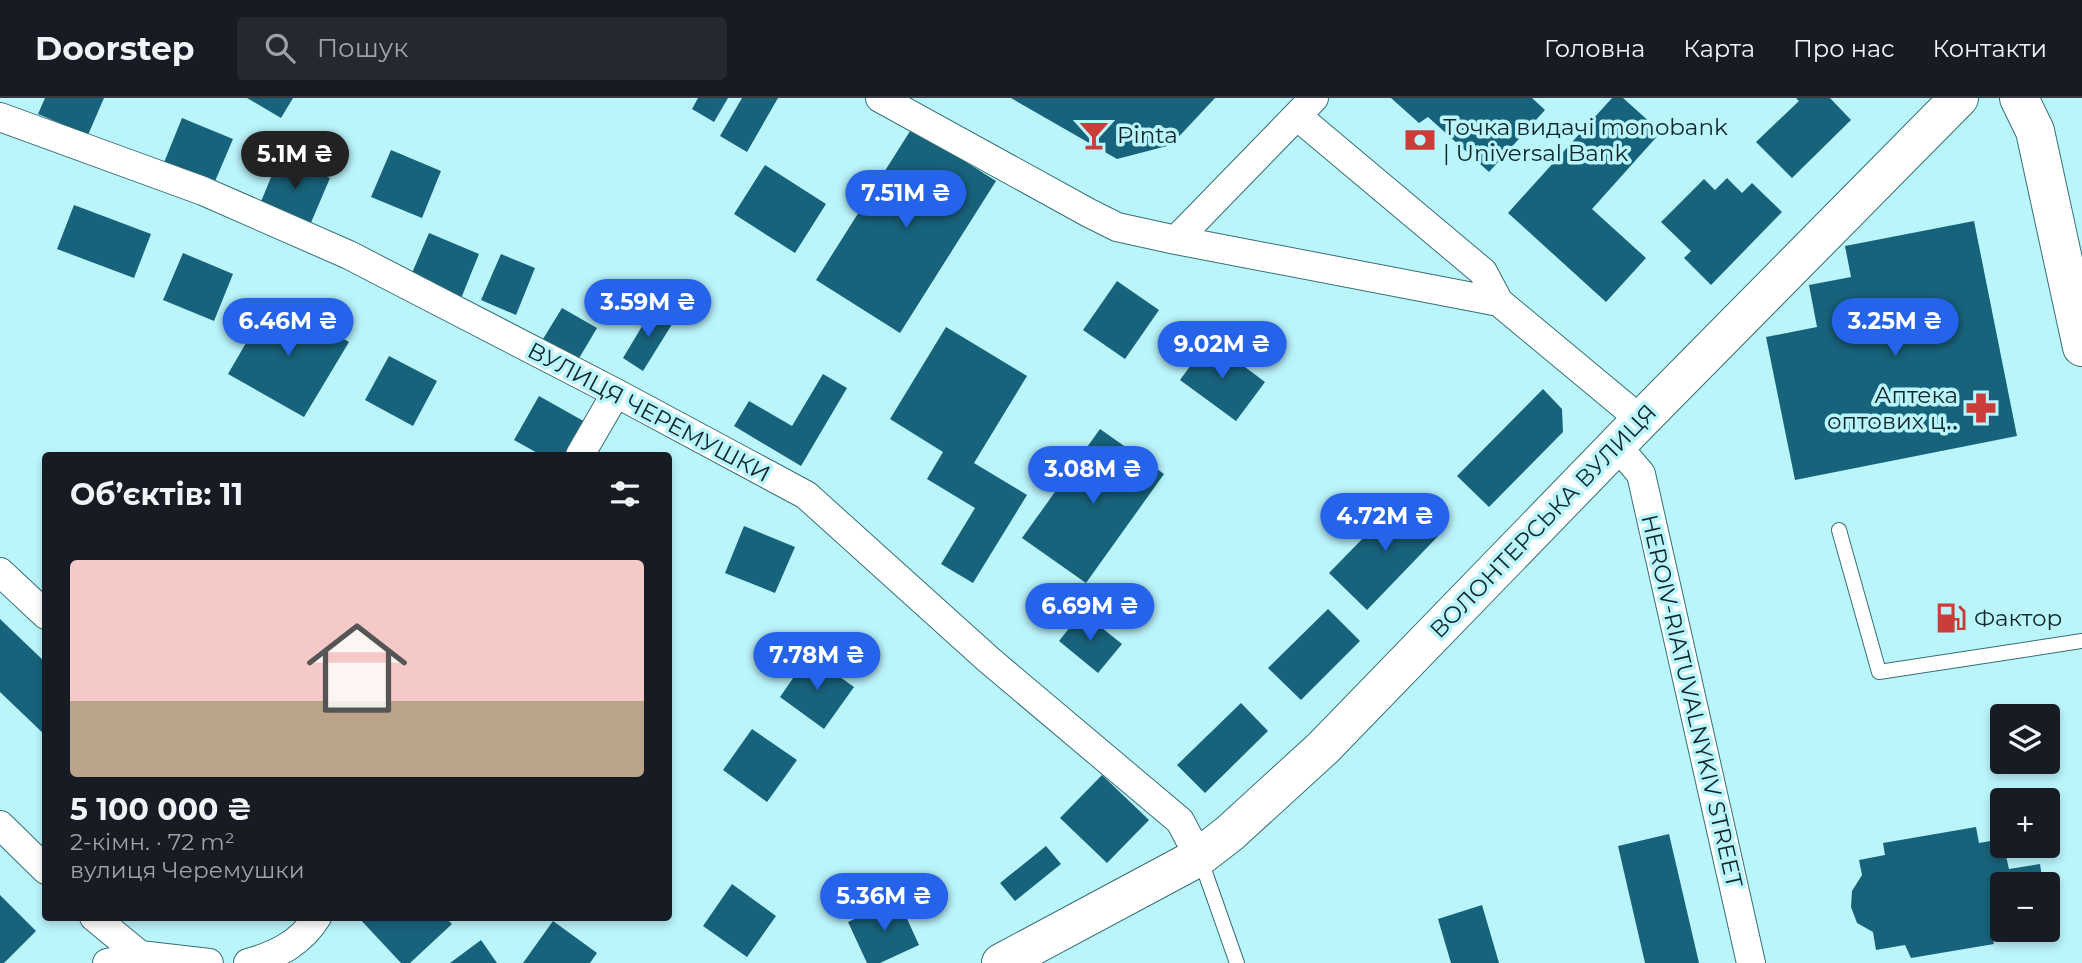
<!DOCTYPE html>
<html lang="uk">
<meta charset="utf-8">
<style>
:root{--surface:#171b24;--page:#242831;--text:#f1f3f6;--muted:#9ea1a6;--line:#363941;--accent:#2563eb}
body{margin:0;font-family:Montserrat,sans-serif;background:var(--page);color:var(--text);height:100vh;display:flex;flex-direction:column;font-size:26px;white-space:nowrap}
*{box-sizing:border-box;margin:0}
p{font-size:23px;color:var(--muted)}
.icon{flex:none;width:38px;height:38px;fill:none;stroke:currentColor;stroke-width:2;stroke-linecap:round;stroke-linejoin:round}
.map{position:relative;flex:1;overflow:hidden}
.panel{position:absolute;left:42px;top:354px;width:630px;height:469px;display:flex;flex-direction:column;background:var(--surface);border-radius:7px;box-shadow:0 4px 10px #0003}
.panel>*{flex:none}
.controls{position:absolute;left:1990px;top:606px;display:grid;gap:14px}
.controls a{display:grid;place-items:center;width:70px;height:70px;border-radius:7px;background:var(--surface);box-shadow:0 4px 10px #0003;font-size:35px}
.price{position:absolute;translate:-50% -60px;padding:0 16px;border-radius:24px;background:var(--accent);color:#fff;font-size:23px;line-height:46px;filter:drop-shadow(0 2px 4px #0008)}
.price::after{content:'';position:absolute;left:50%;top:42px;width:21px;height:16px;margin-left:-10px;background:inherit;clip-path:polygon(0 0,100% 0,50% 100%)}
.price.active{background:#222;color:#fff}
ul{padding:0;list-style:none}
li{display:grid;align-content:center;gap:14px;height:371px;padding:0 28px}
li+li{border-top:2px solid var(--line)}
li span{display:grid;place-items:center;height:217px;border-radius:7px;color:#555}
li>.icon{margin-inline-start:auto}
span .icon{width:126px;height:126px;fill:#fffc;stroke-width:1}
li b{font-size:30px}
h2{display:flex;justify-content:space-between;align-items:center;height:84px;padding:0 28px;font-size:30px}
header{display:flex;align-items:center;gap:42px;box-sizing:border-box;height:98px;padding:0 35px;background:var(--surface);border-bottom:2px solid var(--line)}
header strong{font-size:33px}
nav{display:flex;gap:38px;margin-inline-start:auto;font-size:24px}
.search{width:490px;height:63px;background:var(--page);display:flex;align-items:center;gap:18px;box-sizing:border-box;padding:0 24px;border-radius:7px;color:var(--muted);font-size:26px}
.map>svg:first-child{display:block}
.building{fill:#18637c}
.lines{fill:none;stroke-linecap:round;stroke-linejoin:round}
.lane-casing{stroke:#376f75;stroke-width:16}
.street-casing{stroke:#376f75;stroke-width:30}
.secondary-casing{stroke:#376f75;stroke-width:40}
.lane{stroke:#fff;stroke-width:14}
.street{stroke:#fff;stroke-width:28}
.secondary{stroke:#fff;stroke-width:38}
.labels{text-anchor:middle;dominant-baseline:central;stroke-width:7;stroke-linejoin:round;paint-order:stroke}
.poi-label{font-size:23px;fill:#10272a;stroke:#bbf5fc;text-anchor:start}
.street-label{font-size:23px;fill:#10272a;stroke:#bbf5fc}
</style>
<header>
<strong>Doorstep</strong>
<div class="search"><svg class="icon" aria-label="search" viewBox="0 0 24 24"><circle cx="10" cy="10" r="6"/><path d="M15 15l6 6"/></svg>Пошук</div>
<nav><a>Головна</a><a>Карта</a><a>Про нас</a><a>Контакти</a></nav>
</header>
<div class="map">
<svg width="2082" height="865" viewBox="0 0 2082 865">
<rect width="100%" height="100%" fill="#bbf5fc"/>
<path class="building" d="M45,0H104L88,37L38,16Z
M247,0H293L281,20Z
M698,0H728L714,24L692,11Z
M742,0H778L747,54L720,38Z
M1011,0H1215L1171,47L1117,61Z
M1391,0H1532L1545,12L1489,74L1428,19L1419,25Z
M1612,0H1623L1661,34L1592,111L1646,160L1606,204L1508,115Z
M1796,0H1830L1851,22L1792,80L1756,44L1799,3Z
M182,20L233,41L213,88L163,67Z
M912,30L996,83L900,235L816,182Z
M391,52L441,73L422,120L371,99Z
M279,60L330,80L310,127L260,106Z
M765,67L826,106L795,155L734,116Z
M1727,80L1742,95L1752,85L1782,114L1711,187L1684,160L1691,153L1661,124L1704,81L1715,92Z
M74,107L151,136L134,180L57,151Z
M1974,123L2017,338L1795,382L1766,239L1817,229L1809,187L1851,179L1845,148Z
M429,135L479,156L460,203L409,182Z
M183,155L233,176L214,223L163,202Z
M501,156L535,170L516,217L481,202Z
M1117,183L1159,212L1125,261L1083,232Z
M272,200L349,244L304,319L228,276Z
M562,210L597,230L578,262L543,241Z
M653,210L674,223L643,273L623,260Z
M946,229L1027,278L974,365L1027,397L973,485L941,466L975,410L927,381L943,354L890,321Z
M1209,242L1265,284L1236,323L1180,282Z
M389,258L437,283L413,328L365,302Z
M823,276L847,290L801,368L734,328L749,303L792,328Z
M1543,291L1562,311L1563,334L1489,409L1457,378Z
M539,298L587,325L568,357H541L514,342Z
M1100,331L1164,376L1086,485L1022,440Z
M1404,398L1442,434L1367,512L1329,475Z
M744,428L795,449L775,495L725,475Z
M1328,511L1360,543L1301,602L1268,570Z
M1082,514L1122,546L1098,575L1059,543Z
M0,521L46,565V638L0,594Z
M809,557L854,589L824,631L780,599Z
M1241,605L1268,633L1205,695L1177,667Z
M752,631L797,662L767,704L723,672Z
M1102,677L1149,722L1107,765L1060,720Z
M1976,729L1979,745L2002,741L2009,771L2040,766L2043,786H2002V828L1991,830L1994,846L1911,860L1905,847L1876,852L1873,834L1857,825L1851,809L1852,793L1862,777L1859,762L1885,757L1883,745Z
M1669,736L1699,865H1645L1618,748Z
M1046,748L1061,766L1015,803L1000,785Z
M732,786L776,818L747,859L703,828Z
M0,797L36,833L4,865H0Z
M898,801L919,847L880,865H867L848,824Z
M1482,807L1499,865H1451L1438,821Z
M358,819H445L452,826L410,865H401Z
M553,823L597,855L590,865H523Z
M481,842L497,865H450Z"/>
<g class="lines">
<g class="lane-casing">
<path id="lane" d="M1839,432L1879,574L2082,543
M1200,760L1237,865"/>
</g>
<g class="street-casing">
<path id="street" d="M880,0L1089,115L1117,129L1176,142L1314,0
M1297,18L1483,174L1499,204
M0,19L203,93L349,157L616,295L806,397L989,562L1180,723L1199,759
M1176,142L1499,204L1641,322
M1618,349L1641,376L1751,865
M580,357L616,295
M0,474L46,517
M0,727L46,772
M94,819L140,857
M107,865L140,857L209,865
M248,865C277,857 301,845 317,819"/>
</g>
<g class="secondary-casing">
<path id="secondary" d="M2019,0L2035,33L2082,249
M1001,865L1199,759L1230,735L1323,650L1641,322L1959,0"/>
</g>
<use href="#lane" class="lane"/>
<use href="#street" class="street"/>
<use href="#secondary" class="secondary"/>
</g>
<defs>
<g id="bar-bare" transform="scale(2.415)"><path d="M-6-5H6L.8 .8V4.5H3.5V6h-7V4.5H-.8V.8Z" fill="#cb3d39" stroke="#bbf5fc" stroke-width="2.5" paint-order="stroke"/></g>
<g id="bank-bare" transform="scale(2.415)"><path d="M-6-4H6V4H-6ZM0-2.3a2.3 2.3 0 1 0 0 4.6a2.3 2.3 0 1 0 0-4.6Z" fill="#cb3d39" stroke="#bbf5fc" stroke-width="2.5" paint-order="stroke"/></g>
<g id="pharmacy-bare" transform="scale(2.415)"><path d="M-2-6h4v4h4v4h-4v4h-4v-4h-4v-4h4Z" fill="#cb3d39" stroke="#bbf5fc" stroke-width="2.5" paint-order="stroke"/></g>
<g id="fuel-bare" transform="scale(2.415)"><path d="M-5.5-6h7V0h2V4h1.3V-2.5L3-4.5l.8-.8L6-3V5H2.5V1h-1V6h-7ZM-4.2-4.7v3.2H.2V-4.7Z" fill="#cb3d39" stroke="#bbf5fc" stroke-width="2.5" paint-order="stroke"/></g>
</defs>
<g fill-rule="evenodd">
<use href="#bar-bare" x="1094" y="37"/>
<use href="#bank-bare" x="1420" y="42"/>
<use href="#pharmacy-bare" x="1981" y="310"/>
<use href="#fuel-bare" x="1951" y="520"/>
</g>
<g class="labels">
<g class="poi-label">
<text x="1443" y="29">Точка видачі monobank<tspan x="1443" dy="26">| Universal Bank</tspan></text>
<text x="1117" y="37">Pinta</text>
<text x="1958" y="297" text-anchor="end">Аптека<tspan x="1958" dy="26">оптових ц‥</tspan></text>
<text x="1974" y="520">Фактор</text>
</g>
<g class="street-label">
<text transform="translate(649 314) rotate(28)">ВУЛИЦЯ ЧЕРЕМУШКИ</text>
<text transform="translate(1543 423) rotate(-46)">ВОЛОНТЕРСЬКА ВУЛИЦЯ</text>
<text transform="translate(1692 603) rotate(77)">HEROIV-RIATUVALNYKIV STREET</text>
</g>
</g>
</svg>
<div class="controls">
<a><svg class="icon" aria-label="layers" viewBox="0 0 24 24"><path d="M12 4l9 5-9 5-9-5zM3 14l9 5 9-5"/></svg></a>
<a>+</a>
<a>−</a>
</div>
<b class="price active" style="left:295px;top:93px">5.1M ₴</b>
<b class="price" style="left:906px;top:132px">7.51M ₴</b>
<b class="price" style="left:648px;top:241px">3.59M ₴</b>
<b class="price" style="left:288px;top:260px">6.46M ₴</b>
<b class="price" style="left:1895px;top:260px">3.25M ₴</b>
<b class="price" style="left:1222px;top:283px">9.02M ₴</b>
<b class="price" style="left:1093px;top:408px">3.08M ₴</b>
<b class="price" style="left:1385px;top:455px">4.72M ₴</b>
<b class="price" style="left:1090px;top:545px">6.69M ₴</b>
<b class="price" style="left:817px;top:594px">7.78M ₴</b>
<b class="price" style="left:884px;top:835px">5.36M ₴</b>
<section class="panel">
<h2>Об’єктів: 11<svg class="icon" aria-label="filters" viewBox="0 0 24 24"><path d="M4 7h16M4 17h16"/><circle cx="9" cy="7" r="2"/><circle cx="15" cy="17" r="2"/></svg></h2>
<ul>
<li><span style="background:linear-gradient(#f6c9c9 65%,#b9a48a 0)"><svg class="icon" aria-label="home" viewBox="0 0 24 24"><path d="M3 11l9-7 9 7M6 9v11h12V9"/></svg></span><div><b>5 100 000 ₴</b><p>2-кімн. · 72 m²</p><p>вулиця Черемушки</p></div></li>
</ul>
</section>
</div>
